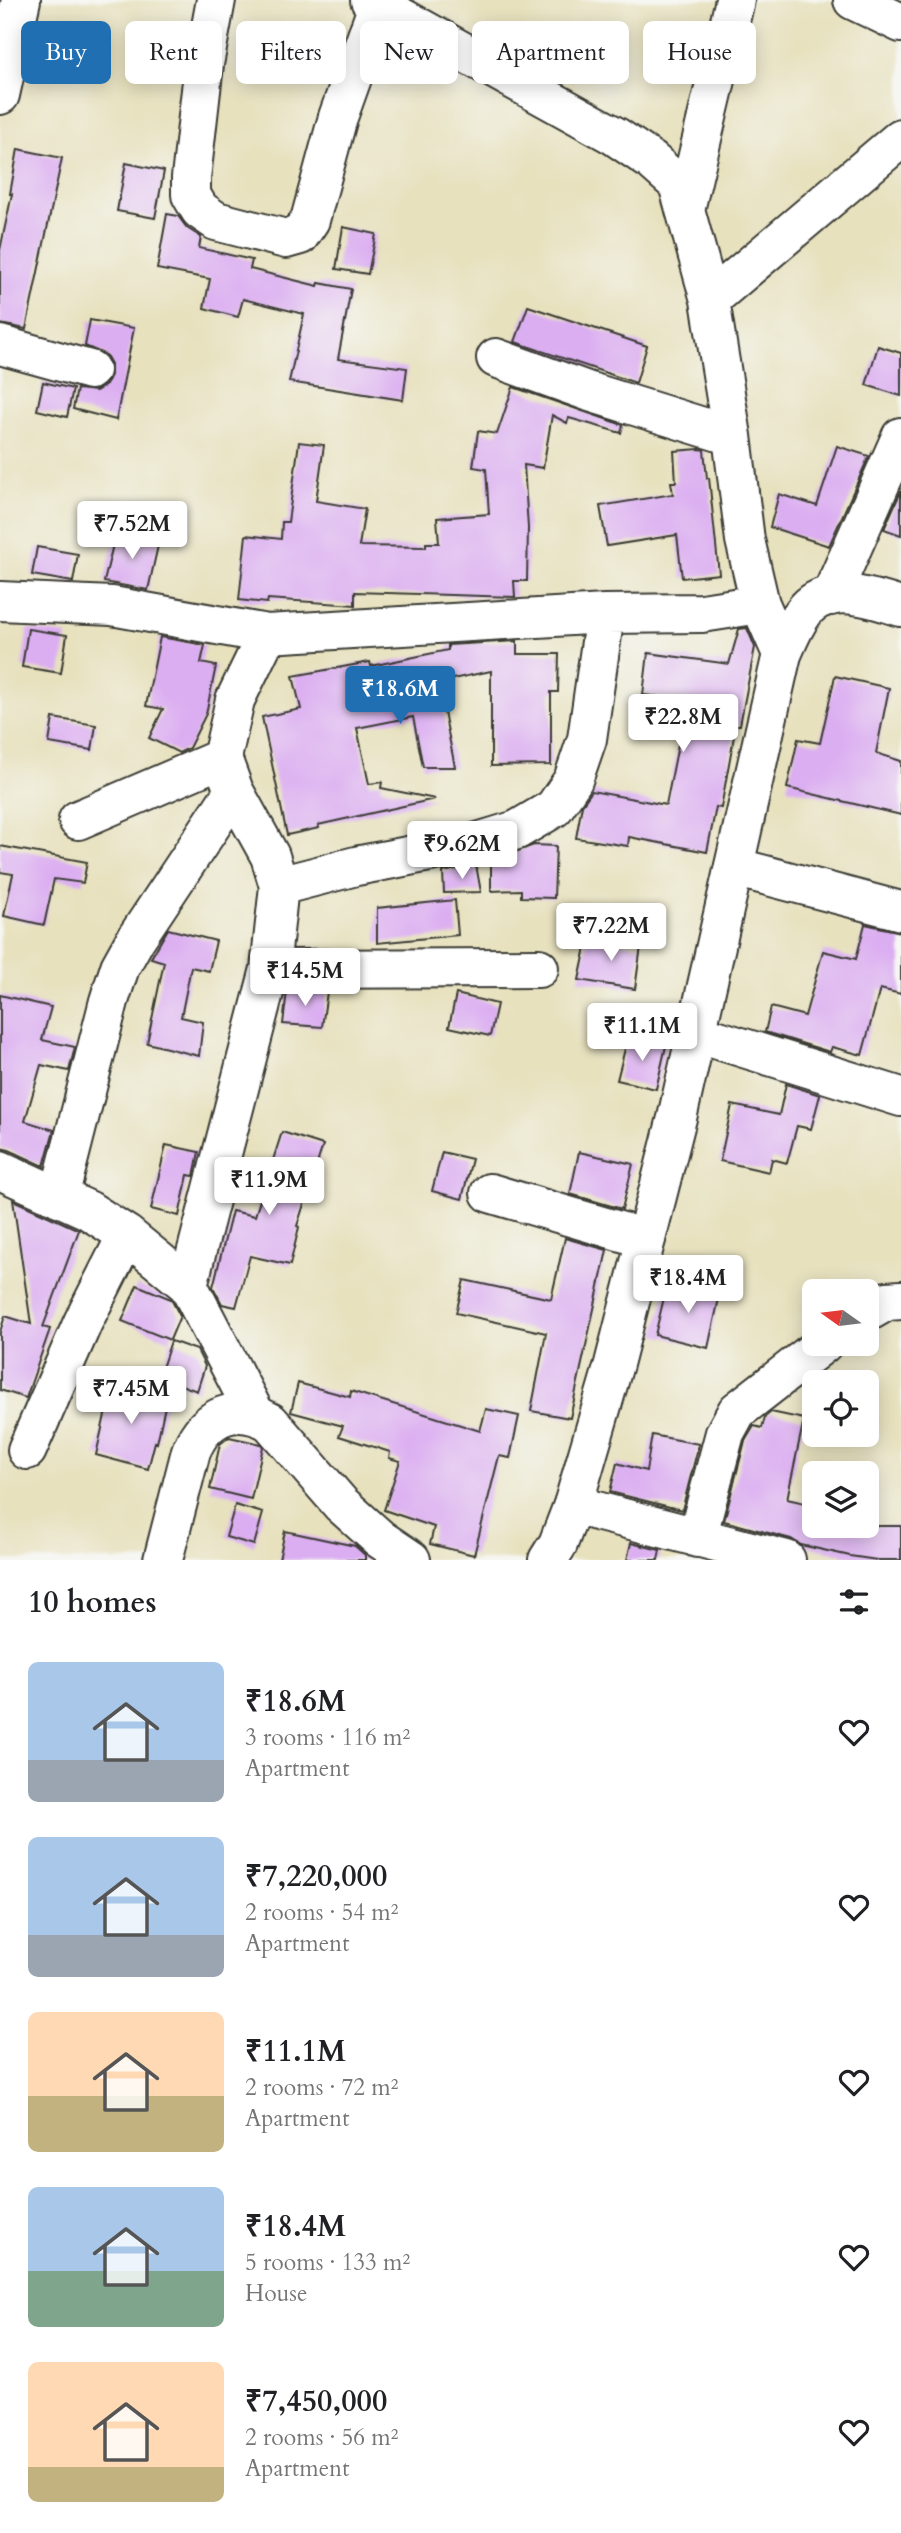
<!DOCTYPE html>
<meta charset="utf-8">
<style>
:root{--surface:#fff;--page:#f6f6f6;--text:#202124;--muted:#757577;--accent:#1f6fb2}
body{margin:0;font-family:Cardo,serif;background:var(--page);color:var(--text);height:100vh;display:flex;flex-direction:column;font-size:26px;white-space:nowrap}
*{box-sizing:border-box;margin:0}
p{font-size:23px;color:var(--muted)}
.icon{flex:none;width:38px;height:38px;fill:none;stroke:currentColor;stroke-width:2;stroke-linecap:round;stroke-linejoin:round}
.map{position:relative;height:1560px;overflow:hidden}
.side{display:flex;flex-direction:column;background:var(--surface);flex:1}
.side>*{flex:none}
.hud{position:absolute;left:21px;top:21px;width:859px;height:63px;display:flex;gap:14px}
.needle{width:46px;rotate:284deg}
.fabs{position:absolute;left:802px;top:1279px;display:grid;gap:14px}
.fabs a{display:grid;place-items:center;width:77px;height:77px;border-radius:10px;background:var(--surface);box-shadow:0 4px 18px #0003;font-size:35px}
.price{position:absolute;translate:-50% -60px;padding:0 16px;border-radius:7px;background:#fff;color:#222;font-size:23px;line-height:46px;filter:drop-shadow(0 2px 4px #0008)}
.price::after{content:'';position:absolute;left:50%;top:42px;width:21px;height:16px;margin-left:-10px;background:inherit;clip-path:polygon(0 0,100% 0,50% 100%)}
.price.current{background:var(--accent);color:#fff}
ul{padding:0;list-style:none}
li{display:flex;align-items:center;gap:21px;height:175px;padding:0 28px}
li span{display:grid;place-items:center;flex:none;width:196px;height:140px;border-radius:10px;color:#555}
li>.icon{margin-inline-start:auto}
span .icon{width:84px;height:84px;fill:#fffc;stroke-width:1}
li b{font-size:30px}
h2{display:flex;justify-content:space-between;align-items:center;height:84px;padding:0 28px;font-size:30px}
.pill{padding:0 24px;border-radius:10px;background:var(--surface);box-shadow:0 4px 18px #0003;font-size:24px;line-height:63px}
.pill.current{background:var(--accent);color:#fff}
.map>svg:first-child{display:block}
.building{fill:#dbaef1}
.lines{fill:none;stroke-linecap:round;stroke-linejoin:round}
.minor-casing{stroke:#3a3a34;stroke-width:42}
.tertiary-casing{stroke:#3a3a34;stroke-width:42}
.minor{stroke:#fff;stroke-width:38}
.tertiary{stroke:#fff;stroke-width:38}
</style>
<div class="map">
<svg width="901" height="1560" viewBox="0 0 901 1560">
<rect width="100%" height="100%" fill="#f6f6f2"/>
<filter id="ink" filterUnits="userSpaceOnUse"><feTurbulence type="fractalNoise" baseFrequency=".0143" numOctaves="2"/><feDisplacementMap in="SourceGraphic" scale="14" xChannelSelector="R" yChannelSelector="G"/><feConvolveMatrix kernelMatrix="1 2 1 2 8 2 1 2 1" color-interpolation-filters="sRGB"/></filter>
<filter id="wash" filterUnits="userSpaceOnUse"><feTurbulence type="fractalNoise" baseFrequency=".00686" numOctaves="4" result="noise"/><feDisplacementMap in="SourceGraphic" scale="28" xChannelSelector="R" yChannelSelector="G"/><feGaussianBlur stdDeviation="1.57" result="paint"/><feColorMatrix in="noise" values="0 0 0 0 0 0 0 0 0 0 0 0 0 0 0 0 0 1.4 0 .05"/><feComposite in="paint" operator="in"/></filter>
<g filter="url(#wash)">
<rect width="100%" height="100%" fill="#e7e1be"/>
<g id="blocks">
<path class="building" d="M18,149L62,158L26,329L0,324V250L12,194H10Z
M126,163L164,171L155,218L117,211Z
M167,214L178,216L187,228L201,237L199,248L252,260L250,269L318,286L319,283L351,289L338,359L407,368L403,400L289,382L304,314L243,299L238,317L204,308L210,279L157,269Z
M343,227L376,234L368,274L336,269Z
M528,306L647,346L636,383L515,342Z
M90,320L134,328L116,420L73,409L77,389L96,391L106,385L111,375V364L106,355L85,346Z
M878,346L901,353V396L866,385Z
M43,382L73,389L67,417L37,410Z
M513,387L623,425L621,433L569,418L567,423L552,415L543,468L524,465L528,528L527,581H514L515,597L355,592V605L268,599L267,603L239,600L246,535L281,539L282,522H288L299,442L324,445L316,501L365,509L359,546L426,547V543H439L437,518L489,514L486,469L473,467L478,431L497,434Z
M837,446L869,456L829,546L770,527L779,494L817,506Z
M700,449L704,450L707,478H709L719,574L682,578L677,535L607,546L600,506L673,494L671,482H676L674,451Z
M901,491V535L884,529Z
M116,532L159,541L148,590L104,582Z
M37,547L78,554L73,582L32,575Z
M747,628L755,647L740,725H736L721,808L716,807L707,852L629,837L628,846L576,838L582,805L592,791L666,805L687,700L643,695L648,653L729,664L739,629Z
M28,629L67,635L61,673L22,667Z
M160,637L205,645L201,663L216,666L206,714L189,748L179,753L149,738L163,709L146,706Z
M517,641V654H559L558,692H551V765L491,766V671L438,682L455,767H423L413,717L357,728L369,784L382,782L381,788L435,799L318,825L319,828L287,835L262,717L301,709L293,676L370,662L371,666L448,650V645Z
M835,676L889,688L876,753L901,761V815L787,788L798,739L820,743Z
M53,718L96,725L92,750L49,743Z
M534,845L556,846L554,898L521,897V890L491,891V861Z
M0,846L87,862L83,883L54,879L44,925L4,916L13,874L0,872Z
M476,865L481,892L444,893L443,872Z
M455,900L458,935L377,943V908Z
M865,924L901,932V994L880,989L862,1055L832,1047L830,1052L765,1032L771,1007L805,1016L823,951L856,959Z
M168,929L216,941L209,971L191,967L181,1017L203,1022L199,1056L147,1043L164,962L151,958Z
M588,938L641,946L635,989L579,980Z
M287,991L327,992L322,1027L283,1024Z
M456,994L497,1004L490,1036L449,1027Z
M0,995L51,1007L42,1040L75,1047L69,1071L41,1065L25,1121L54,1130L44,1166L9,1150L0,1148Z
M628,1037L666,1046L656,1089L617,1080Z
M786,1084L820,1095L811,1129L797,1126L787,1163L772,1159L769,1172L720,1161L732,1105L779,1115Z
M282,1132L323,1145L297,1226L299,1227L290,1265L250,1256L236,1307L222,1304L213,1287L232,1211L255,1216Z
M166,1145L199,1152L194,1176L188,1175L179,1216L151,1209Z
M442,1152L472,1159L462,1199L432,1191Z
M579,1152L633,1164L622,1209L570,1194Z
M13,1200L79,1230L43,1327L50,1329L26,1398L0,1390V1332L5,1316L31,1324Z
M565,1238L607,1250L570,1418L531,1411L546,1333L456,1313L464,1280L551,1299Z
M668,1281L720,1294L708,1348L655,1335Z
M137,1285L171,1299L180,1316L170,1340L122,1321Z
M171,1341L197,1350L205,1366L197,1391L159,1377Z
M298,1383L350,1397L351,1391L480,1431L486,1409L519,1416L510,1458L499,1456L474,1555L430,1544L434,1527L384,1510L400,1461L389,1458L390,1452L339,1436L343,1426L291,1412Z
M112,1384L167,1397L157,1443L155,1442L148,1469L96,1455Z
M771,1412L804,1419L787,1499L814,1505V1526H901V1560H877L850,1556L801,1545L791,1539L724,1521L745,1441L754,1426L762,1428L765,1417Z
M652,1435L699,1444L682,1510L610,1492L617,1463L646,1471Z
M229,1437L261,1444L263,1447L251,1499L210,1489L220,1444Z
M235,1505L263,1513L254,1545L226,1537Z
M285,1531L355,1546L365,1555V1560H279Z
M631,1543L660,1550L658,1560H627Z"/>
</g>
</g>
<g filter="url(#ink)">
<use href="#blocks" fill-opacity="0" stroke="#3a3a34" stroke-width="2"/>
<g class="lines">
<g class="minor-casing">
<path id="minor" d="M216,0L204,64L191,178V195L200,210L216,221L286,239L300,235L310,220L338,117L380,0
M370,0L615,136L652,161L678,184L710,300L732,436L745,540L760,604L782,654
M853,0L901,23
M0,95L21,0
M685,210L735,0
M710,300L901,138
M0,345L90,370
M496,358L590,392L732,436
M831,596L901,437
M0,601L112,606L267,634L605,614L702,613L760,604
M78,820L222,758
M734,867L901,911
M279,886L356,866L471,844L517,830L554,808L573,780L587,739L605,614
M270,969L539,968
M696,1033L901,1097
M0,1170L88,1210L127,1235L188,1285L255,1414
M490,1193L646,1239
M59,1197L109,1001L120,967L135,940L234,791
M188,1285L270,969L279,886L270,856L234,791L222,758L235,700L267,634
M866,1313L887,1301L901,1300
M27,1450L83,1322L127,1235
M573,1505L786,1560
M697,1538L725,1433L737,1411L823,1344"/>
</g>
<g class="tertiary-casing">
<path id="tertiary" d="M163,1560L191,1451C206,1415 236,1403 270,1422L341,1504L380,1539L411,1560
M548,1560L558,1544L573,1505L614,1364L677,1118L782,654C789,639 797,617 810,605C835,584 874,599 901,607"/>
</g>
<use href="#minor" class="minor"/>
<use href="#tertiary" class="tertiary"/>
</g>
</g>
</svg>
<div class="fabs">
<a><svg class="needle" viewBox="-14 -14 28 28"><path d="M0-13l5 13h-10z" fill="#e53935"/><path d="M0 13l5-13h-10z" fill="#757577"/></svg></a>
<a><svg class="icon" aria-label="locate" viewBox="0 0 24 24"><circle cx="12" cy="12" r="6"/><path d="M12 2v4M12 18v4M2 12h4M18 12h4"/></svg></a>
<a><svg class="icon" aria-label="layers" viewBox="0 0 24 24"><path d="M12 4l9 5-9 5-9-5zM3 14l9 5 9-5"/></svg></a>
</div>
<b class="price" style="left:132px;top:561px">₹7.52M</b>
<b class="price current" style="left:400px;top:726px">₹18.6M</b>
<b class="price" style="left:683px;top:754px">₹22.8M</b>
<b class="price" style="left:462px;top:881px">₹9.62M</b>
<b class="price" style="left:611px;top:963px">₹7.22M</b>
<b class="price" style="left:305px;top:1008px">₹14.5M</b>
<b class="price" style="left:642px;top:1063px">₹11.1M</b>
<b class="price" style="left:269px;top:1217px">₹11.9M</b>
<b class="price" style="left:688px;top:1315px">₹18.4M</b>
<b class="price" style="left:131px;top:1426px">₹7.45M</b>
<div class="hud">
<a class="pill current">Buy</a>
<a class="pill">Rent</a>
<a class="pill">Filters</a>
<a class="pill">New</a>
<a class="pill">Apartment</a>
<a class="pill">House</a>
</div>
</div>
<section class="side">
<h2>10 homes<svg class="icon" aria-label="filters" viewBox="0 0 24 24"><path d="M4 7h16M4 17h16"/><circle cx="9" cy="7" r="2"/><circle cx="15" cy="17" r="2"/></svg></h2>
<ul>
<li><span style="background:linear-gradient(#a9c7e8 70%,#9aa5b1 0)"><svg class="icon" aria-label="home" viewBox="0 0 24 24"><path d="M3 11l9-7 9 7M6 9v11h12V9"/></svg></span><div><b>₹18.6M</b><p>3 rooms · 116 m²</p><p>Apartment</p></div><svg class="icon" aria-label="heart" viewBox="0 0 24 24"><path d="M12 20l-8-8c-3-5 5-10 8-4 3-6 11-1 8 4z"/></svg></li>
<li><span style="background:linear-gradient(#a9c7e8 70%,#9aa5b1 0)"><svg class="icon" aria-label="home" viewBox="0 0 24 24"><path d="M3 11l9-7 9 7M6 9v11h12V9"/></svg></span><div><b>₹7,220,000</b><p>2 rooms · 54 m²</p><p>Apartment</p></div><svg class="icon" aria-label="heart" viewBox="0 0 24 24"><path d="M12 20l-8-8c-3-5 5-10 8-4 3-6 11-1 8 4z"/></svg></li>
<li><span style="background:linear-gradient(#ffd9b3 60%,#c2b280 0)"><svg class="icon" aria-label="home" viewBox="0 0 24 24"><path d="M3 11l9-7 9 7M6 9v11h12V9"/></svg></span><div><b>₹11.1M</b><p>2 rooms · 72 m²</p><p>Apartment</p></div><svg class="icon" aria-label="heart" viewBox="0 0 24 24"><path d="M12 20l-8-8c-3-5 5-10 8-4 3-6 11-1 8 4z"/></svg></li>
<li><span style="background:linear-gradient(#a9c7e8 60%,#7fa58c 0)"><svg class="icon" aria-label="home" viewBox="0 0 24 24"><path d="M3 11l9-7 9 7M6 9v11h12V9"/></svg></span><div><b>₹18.4M</b><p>5 rooms · 133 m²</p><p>House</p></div><svg class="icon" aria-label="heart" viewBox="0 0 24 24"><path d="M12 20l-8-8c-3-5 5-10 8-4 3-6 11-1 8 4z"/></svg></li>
<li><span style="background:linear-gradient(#ffd9b3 75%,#c2b280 0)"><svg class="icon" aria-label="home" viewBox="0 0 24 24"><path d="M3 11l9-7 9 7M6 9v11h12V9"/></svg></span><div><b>₹7,450,000</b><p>2 rooms · 56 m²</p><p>Apartment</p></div><svg class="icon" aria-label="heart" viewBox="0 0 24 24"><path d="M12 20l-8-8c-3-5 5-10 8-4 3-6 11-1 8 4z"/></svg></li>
</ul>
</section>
